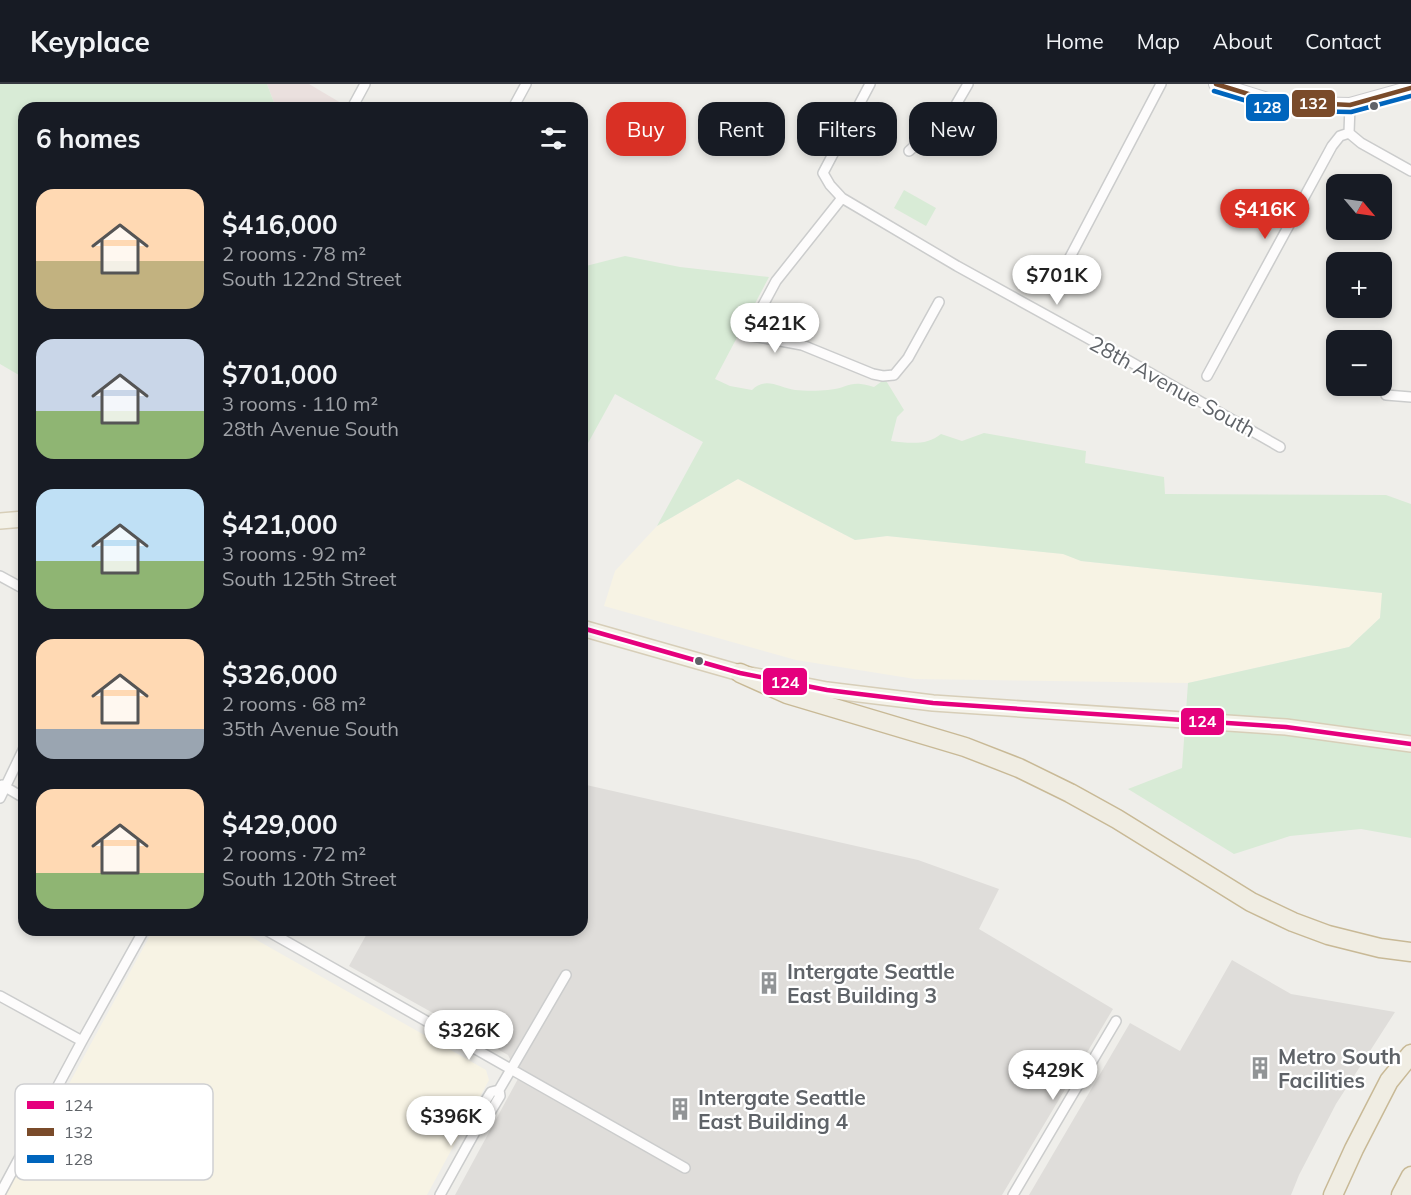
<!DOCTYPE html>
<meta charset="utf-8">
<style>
:root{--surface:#171b24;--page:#20242c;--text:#f1f3f6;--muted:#9ea1a6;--line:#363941;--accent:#d93025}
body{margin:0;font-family:Mulish,sans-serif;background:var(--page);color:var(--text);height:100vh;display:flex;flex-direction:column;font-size:22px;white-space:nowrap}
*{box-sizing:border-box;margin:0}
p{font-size:20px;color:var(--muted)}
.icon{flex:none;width:33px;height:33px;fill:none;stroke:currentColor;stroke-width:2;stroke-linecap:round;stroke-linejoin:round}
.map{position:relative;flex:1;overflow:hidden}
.panel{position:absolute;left:18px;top:18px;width:570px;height:834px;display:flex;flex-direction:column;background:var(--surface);border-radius:18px;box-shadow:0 3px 9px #0003}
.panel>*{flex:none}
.guide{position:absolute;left:606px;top:18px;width:570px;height:54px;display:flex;gap:12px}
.needle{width:39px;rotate:119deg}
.buttons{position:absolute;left:1326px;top:90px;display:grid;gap:12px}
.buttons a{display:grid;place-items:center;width:66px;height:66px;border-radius:12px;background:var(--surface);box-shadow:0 3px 9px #0003;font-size:30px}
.price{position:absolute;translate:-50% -51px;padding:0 14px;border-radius:21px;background:#fff;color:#222;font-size:20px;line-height:39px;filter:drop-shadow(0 2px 3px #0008)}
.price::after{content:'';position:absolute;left:50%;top:36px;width:18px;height:14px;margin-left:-9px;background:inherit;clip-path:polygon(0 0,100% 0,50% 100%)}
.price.selected{background:var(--accent);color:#fff}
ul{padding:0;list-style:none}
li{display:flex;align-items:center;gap:18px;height:150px;padding:0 18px}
li span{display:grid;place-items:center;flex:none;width:168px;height:120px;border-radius:18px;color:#555}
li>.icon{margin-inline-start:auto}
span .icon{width:72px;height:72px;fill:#fffc;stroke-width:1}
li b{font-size:26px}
h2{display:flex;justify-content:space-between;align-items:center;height:72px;padding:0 18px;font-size:26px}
.pill{padding:0 21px;border-radius:18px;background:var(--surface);box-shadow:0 3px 9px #0003;font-size:21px;line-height:54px}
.pill.selected{background:var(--accent);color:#fff}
header{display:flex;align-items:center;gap:36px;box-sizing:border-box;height:84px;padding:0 30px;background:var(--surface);border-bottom:2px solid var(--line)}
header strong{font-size:28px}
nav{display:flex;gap:33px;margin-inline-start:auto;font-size:21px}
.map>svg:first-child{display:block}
.commercial{fill:#f7f3e4}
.industrial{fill:#dfddda}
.medical{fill:#eae0de}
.green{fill:#d8ebd6}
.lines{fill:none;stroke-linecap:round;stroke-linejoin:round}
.street-casing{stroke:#cbcccc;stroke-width:12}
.secondary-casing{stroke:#cacacb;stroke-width:16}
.primary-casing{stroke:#d7ceb8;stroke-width:18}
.highway-casing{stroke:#c8b996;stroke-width:21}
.street{stroke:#fdfcfc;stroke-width:9}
.secondary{stroke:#fdfcfc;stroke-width:14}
.primary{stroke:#f4f2e9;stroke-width:15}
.highway{stroke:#f0ede3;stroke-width:18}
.bus-1-casing{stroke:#fff;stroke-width:9}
.bus-2-casing{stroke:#fff;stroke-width:9}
.bus-3-casing{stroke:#fff;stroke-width:9}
.bus-1{stroke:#e5007d;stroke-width:4.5}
.bus-2{stroke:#7a4b2a;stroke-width:4.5}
.bus-3{stroke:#0065bd;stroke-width:4.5}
.bus-dot{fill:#5f6368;stroke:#fff;stroke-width:2}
.labels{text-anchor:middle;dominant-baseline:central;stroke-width:4.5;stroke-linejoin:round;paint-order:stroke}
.street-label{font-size:21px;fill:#5f6368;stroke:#fff}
.poi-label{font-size:21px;font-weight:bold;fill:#5f6368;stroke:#fff;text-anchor:start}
.key{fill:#fff;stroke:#cfd0d2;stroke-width:1.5}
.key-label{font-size:16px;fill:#5f6368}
.line-badge{stroke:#fff;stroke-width:2}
.badge-label{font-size:16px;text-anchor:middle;font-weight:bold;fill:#fff}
</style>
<header>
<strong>Keyplace</strong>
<nav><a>Home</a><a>Map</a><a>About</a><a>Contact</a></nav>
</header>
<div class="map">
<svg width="1411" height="1111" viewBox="0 0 1411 1111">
<rect width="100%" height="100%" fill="#efeeea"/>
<path class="commercial" d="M738,395L855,456L887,452L1064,470L1081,477L1383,509L1380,534L1349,563L1188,599L915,595L796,576L604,522L615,487L657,442Z
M153,846H239L486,986L489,996L427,1111H5L17,1088L22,1086Z"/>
<path class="industrial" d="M582,700L918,776L999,805L979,845L1113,925L1002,1111H455L519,993L508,971L349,882L369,846H582Z
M1232,876L1291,910L1395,928L1336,1020L1299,1091L1291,1111H1029L1130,939L1180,967Z"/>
<path class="medical" d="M267,0H309L346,22L345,24H276Z"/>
<path class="green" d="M0,0H267L276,24H24V294L0,280Z
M904,106L936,124L926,142L894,124Z
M625,172L680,183L769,193L715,295L730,302L752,306C766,292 779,304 795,306C805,307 818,307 828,306C850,304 849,295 874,303L885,295L904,326L897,333L891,357C908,359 927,362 941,350L962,357L984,349L1086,367L1085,379L1164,393L1165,410L1386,411L1411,420V754L1361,745L1290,752L1234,770L1128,705L1182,684L1188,599L1349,563L1380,534L1382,509L1081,477L1063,470L887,452L855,456L738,395L657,442L703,358L615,310L582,370V183Z"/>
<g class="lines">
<g class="street-casing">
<path id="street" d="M870,0L823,89L830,101L842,114L957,182L1122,273L1280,363
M1350,21L1349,49L1361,59L1411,87
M352,24L365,0
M513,24L526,0
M909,67L950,31L968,0
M842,114L776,197L747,251L802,261L873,290L883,292L894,291L908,274L939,218
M1068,177L1161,0
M1207,292L1332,62L1340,52L1349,49
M1386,311L1411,313
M0,492L24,505
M2,701L24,714
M0,714L24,664
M266,846L685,1084
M0,912L82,957
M486,1028L483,1021L491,1008L499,1006
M0,1110L82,957L144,846
M440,1111L486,1028L491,1027L500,1012L499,1006L566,891
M1013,1111L1116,937"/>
</g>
<g class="secondary-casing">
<path id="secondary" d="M1216,0L1271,17L1302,20L1350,21L1411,4"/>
</g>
<g class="primary-casing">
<path id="primary" d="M0,437L24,435
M582,544L740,589L827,606L933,619L1286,643L1411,660"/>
</g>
<g class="highway-casing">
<path id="highway" d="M740,589L787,610L965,663L1019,684L1070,709L1117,735L1251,818L1293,838L1328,851L1380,864L1411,868
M1333,1111L1354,1065L1389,997L1411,970
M1401,1111L1411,1092"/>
</g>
<use href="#street" class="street"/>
<use href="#secondary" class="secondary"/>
<use href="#primary" class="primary"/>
<use href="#highway" class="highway"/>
<g class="bus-1-casing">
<path id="bus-1" d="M582,544L740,589L827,606L933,619L1286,643L1411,660"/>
</g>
<g class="bus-2-casing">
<path id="bus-2" d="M1216,0L1271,17L1350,21L1411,4"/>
</g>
<g class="bus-3-casing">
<path id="bus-3" d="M1214,7L1270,24L1302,27L1351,28L1411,12"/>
</g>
<use href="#bus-1" class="bus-1"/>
<use href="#bus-2" class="bus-2"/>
<use href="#bus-3" class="bus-3"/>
</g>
<defs>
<g id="building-bare" transform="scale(1.8)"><path d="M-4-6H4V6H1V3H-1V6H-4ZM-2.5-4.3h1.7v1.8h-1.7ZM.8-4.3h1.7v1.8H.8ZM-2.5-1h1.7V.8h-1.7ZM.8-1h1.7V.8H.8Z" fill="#919496" stroke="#fff" stroke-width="2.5" paint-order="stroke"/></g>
</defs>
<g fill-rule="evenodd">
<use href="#building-bare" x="769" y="899"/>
<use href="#building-bare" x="1260" y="984"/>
<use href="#building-bare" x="680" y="1025"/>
</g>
<g class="bus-dot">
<circle cx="1374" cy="22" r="5"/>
<circle cx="699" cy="577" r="5"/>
</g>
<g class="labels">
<g class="street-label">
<text transform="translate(1173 302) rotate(29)">28th Avenue South</text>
</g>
<g class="poi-label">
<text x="787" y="887">Intergate Seattle<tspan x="787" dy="24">East Building 3</tspan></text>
<text x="1278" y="972">Metro South<tspan x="1278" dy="24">Facilities</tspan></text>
<text x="698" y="1013">Intergate Seattle<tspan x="698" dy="24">East Building 4</tspan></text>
</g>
</g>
<rect x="15" y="1000" width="198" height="96" rx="9" class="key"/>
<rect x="27" y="1017" width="27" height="8" fill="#e5007d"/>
<rect x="27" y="1044" width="27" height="8" fill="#7a4b2a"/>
<rect x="27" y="1071" width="27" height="8" fill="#0065bd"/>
<g class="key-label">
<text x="64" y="1027">124</text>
<text x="64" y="1054">132</text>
<text x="64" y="1081">128</text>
</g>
<g class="line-badge">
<rect x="1291" y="5" width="45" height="29" rx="6" fill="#7a4b2a"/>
<rect x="1245" y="9" width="45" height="29" rx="6" fill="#0065bd"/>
<rect x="762" y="583" width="46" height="29" rx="6" fill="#e5007d"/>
<rect x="1180" y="623" width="45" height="29" rx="6" fill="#e5007d"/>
</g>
<g class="badge-label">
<text x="1313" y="25">132</text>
<text x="1267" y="29">128</text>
<text x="785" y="604">124</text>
<text x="1202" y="643">124</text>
</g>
</svg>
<div class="buttons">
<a><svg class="needle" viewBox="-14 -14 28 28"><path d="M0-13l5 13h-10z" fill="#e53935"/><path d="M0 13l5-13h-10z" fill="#9ea1a6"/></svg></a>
<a>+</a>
<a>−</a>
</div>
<b class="price selected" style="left:1265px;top:156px">$416K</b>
<b class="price" style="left:1057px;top:222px">$701K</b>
<b class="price" style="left:775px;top:270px">$421K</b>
<b class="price" style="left:469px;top:977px">$326K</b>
<b class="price" style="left:1053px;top:1017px">$429K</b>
<b class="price" style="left:451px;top:1063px">$396K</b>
<div class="guide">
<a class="pill selected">Buy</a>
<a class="pill">Rent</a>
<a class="pill">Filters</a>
<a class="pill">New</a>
</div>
<section class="panel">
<h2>6 homes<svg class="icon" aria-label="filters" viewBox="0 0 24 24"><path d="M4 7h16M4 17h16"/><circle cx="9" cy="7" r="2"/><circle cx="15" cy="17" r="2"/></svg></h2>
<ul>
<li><span style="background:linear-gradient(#ffd9b3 60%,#c2b280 0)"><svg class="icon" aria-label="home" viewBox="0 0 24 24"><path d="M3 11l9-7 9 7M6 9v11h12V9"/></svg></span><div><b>$416,000</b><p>2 rooms · 78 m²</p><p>South 122nd Street</p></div></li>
<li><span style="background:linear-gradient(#c9d6e8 60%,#8fb573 0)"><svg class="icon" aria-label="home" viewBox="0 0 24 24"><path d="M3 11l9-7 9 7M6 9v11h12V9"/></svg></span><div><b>$701,000</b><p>3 rooms · 110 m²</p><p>28th Avenue South</p></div></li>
<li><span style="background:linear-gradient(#bfe0f5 60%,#8fb573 0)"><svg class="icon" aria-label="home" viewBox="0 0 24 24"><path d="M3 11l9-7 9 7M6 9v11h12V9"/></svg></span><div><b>$421,000</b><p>3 rooms · 92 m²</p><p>South 125th Street</p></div></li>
<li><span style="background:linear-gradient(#ffd9b3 75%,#9aa5b1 0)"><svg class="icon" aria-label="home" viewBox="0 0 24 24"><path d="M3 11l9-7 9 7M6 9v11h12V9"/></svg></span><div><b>$326,000</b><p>2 rooms · 68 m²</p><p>35th Avenue South</p></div></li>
<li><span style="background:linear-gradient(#ffd9b3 70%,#8fb573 0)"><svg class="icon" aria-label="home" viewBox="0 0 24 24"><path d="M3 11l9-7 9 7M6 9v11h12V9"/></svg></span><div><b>$429,000</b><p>2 rooms · 72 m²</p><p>South 120th Street</p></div></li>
</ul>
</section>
</div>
